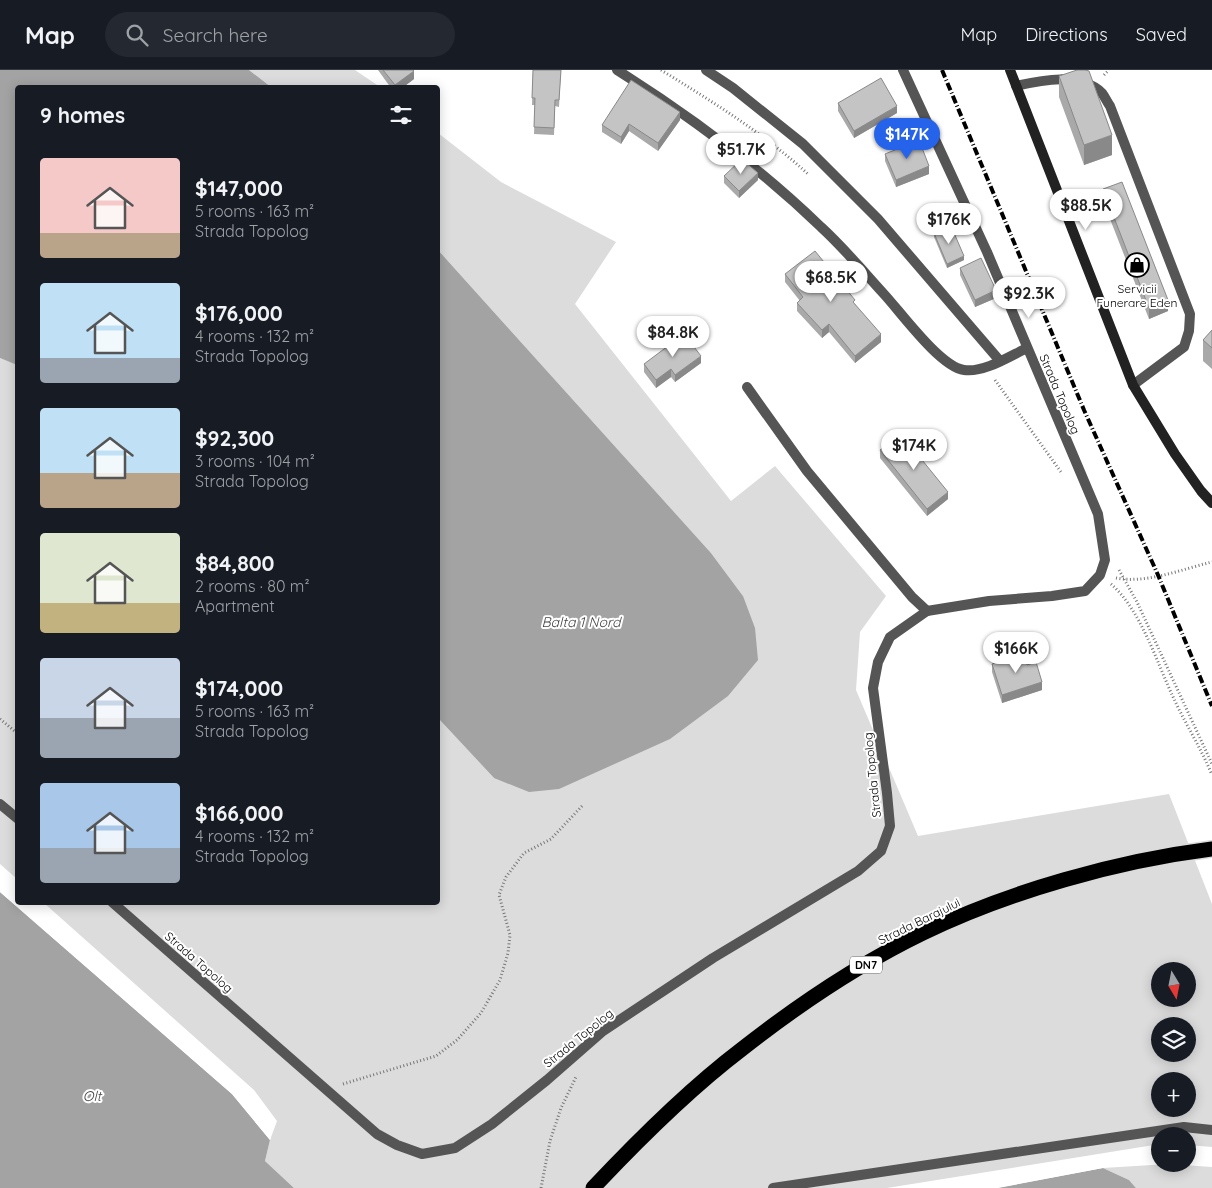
<!DOCTYPE html>
<meta charset="utf-8">
<style>
:root{--surface:#171b24;--page:#242831;--text:#f1f3f6;--muted:#9ea1a6;--line:#363941;--accent:#2563eb}
body{margin:0;font-family:Quicksand,sans-serif;background:var(--page);color:var(--text);height:100vh;display:flex;flex-direction:column;font-size:19px;white-space:nowrap}
*{box-sizing:border-box;margin:0}
p{font-size:16px;color:var(--muted)}
.icon{flex:none;width:28px;height:28px;fill:none;stroke:currentColor;stroke-width:2;stroke-linecap:round;stroke-linejoin:round}
.map{position:relative;flex:1;overflow:hidden}
.panel{position:absolute;left:15px;top:15px;width:425px;height:820px;display:flex;flex-direction:column;background:var(--surface);border-radius:5px;box-shadow:0 2px 12px #0003}
.panel>*{flex:none}
.needle{width:32px;rotate:170deg}
.fabs{position:absolute;left:1151px;top:892px;display:grid;gap:10px}
.fabs a{display:grid;place-items:center;width:45px;height:45px;border-radius:50%;background:var(--surface);box-shadow:0 2px 12px #0003;font-size:25px}
.price{position:absolute;translate:-50% -42px;padding:0 11px;border-radius:18px;background:#fff;color:#222;font-size:16px;line-height:32px;filter:drop-shadow(0 1px 2px #0008)}
.price::after{content:'';position:absolute;left:50%;top:30px;width:15px;height:11px;margin-left:-8px;background:inherit;clip-path:polygon(0 0,100% 0,50% 100%)}
.price.on{background:var(--accent);color:#fff}
ul{padding:0;list-style:none}
li{display:flex;align-items:center;gap:15px;height:125px;padding:0 25px}
li span{display:grid;place-items:center;flex:none;width:140px;height:100px;border-radius:5px;color:#555}
li>.icon{margin-inline-start:auto}
span .icon{width:60px;height:60px;fill:#fffc;stroke-width:1}
li b{font-size:21px}
h2{display:flex;justify-content:space-between;align-items:center;height:60px;padding:0 25px;font-size:21px}
header{display:flex;align-items:center;gap:30px;box-sizing:border-box;height:70px;padding:0 25px;background:var(--surface);border-bottom:1px solid var(--line)}
header strong{font-size:24px}
nav{display:flex;gap:28px;margin-inline-start:auto;font-size:18px}
.search{width:350px;height:45px;background:var(--page);display:flex;align-items:center;gap:12px;box-sizing:border-box;padding:0 18px;border-radius:28px;color:var(--muted);font-size:19px}
.map>svg:first-child{display:block}
.green{fill:#dcdcdc;fill-rule:evenodd}
.water{fill:#a3a3a3}
.pier{fill:#fff}
.lines{fill:none;stroke-linecap:round;stroke-linejoin:round}
.highway-casing{stroke:#dbdbdb;stroke-width:18}
.path{stroke:#777;stroke-width:3;stroke-dasharray:1 2.5;stroke-linecap:butt}
.lane{stroke:#555;stroke-width:10}
.street{stroke:#555;stroke-width:10}
.secondary{stroke:#222;stroke-width:10}
.highway{stroke:#000;stroke-width:15}
.rail{stroke:#000;stroke-width:4;stroke-dasharray:8 2.5 1 2.5;stroke-linecap:butt}
.wall{fill:#a9a9a9}
.shaded-wall{fill:#898989}
.building{fill:#c4c4c4;stroke:#898989}
.labels{text-anchor:middle;dominant-baseline:central;stroke-width:4;stroke-linejoin:round;paint-order:stroke}
.shield{fill:#fff;stroke:#4c4c4c;stroke-width:1}
.shield-label{font-size:11px;font-weight:bold;fill:#000}
.poi-label{font-size:12px;fill:#000;stroke:#fff}
.street-label{font-size:12px;fill:#000;stroke:#fff}
.water-label{font-size:14px;font-style:italic;fill:#444;stroke:#fff}
</style>
<header>
<strong>Map</strong>
<div class="search"><svg class="icon" aria-label="search" viewBox="0 0 24 24"><circle cx="10" cy="10" r="6"/><path d="M15 15l6 6"/></svg>Search here</div>
<nav><a>Map</a><a>Directions</a><a>Saved</a></nav>
</header>
<div class="map">
<svg width="1212" height="1118" viewBox="0 0 1212 1118">
<rect width="100%" height="100%" fill="#fff"/>
<path class="green" d="M249,0H355L380,17H271Z
M438,63L501,112L616,172L575,234L731,431L775,396L886,526L860,562L856,620L918,766L1169,724L1212,834V1077L1188,1075V1066H1160V1074L887,1118H294L265,1091L270,1070L277,1051L254,1020L44,833L438,832V648L494,708L743,526L711,483L438,180ZM1160,901H1188V929H1160ZM1160,956H1188V984H1160ZM1160,1011H1188V1039H1160Z
M0,288L18,295L17,809L0,794Z
M1168,1094L1212,1097V1118H1136L1129,1110L1103,1098Z"/>
<path class="water" d="M0,0H249L271,17L18,18L17,295L0,288Z
M438,180L711,483L743,526L755,558L758,590L728,626L670,669L559,719L529,722L494,708L438,648Z
M0,822L232,1024L270,1070L265,1091L294,1118H0Z
M1103,1098L1129,1110L1136,1118H998Z"/>
<path class="pier" d="M0,820L234,1023L271,1068L270,1070L232,1024L0,822Z
M1103,1095L1108,1097L996,1118L998,1116Z"/>
<g class="lines">
<g class="highway-casing">
<path id="highway" d="M593,1118C639,1069 688,1020 742,979C798,935 859,894 923,863C1010,821 1117,791 1212,779"/>
</g>
<path class="path" d="M661,0C713,32 763,63 808,104
M1104,5L1109,0
M995,310L1061,402
M1119,500L1137,532L1212,694
M1116,508C1147,514 1182,499 1212,492
M1111,514C1141,540 1157,593 1174,629C1186,655 1201,678 1212,705
M0,649L18,664
M343,1014L436,986L457,970L481,943L500,910L508,883L510,865L499,825L506,807L524,783L551,769L583,735
M541,1118L550,1071L561,1038L576,1007"/>
<path class="lane" d="M1016,16C1042,10 1080,2 1102,23C1105,27 1107,32 1110,36L1190,244L1189,261L1184,277L1133,315
M747,317L807,401L912,527L927,541"/>
<path class="street" d="M617,0C690,46 759,97 821,157C843,177 863,201 883,223C900,241 940,297 964,300C984,303 1010,286 1027,278
M706,0L733,18L803,74L878,149L1000,291
M0,734L18,749
M112,832L377,1064L397,1075L422,1084L455,1078L492,1054L547,1010L603,961L713,888L858,801L881,781L890,756L887,723L873,618L878,592L890,567L927,541L989,531L1052,526L1085,521L1100,505L1105,490L1098,444L987,182L903,0
M773,1118L1184,1057L1212,1060"/>
<path class="secondary" d="M1010,0L1133,315L1175,384L1201,421L1212,433"/>
<use href="#highway" class="highway"/>
<path class="rail" d="M942,0L1084,340L1158,505L1212,636"/>
</g>
<path class="wall" d="M378,0H413L414,9L402,18H391Z
M533,0H561L559,37L555,36L554,65L534,64L535,35H532Z
M1059,6L1112,85L1084,95L1059,27Z
M838,33L897,43L854,68L838,41Z
M680,50L658,81L629,61L621,74L602,62V55Z
M885,84L929,104L896,117L885,91Z
M724,106L758,110L739,128L724,113Z
M1103,119L1168,241L1149,249L1103,131Z
M934,163L964,190L947,198L934,167Z
M960,198L996,228L975,237L960,205Z
M785,204L855,234L881,272L855,293L829,262L822,268L797,241V233L800,231L785,212Z
M1212,260V299L1203,291V270Z
M701,293L675,312L671,307L656,318L644,302V294Z
M880,380L948,429L927,446L880,388Z
M992,594L1027,595L1042,620L1002,633L992,602Z"/>
<path class="shaded-wall" d="M414,1V9L402,18H395V15Z
M897,36V43L854,68V61Z
M680,42V50L658,81V73Z
M629,54V61L621,74V67Z
M1112,65V85L1084,95V75Z
M929,96V104L896,117V110Z
M758,103V110L739,128V121Z
M964,186V190L947,198V194Z
M996,220V228L975,237V230Z
M1168,230V241L1149,249V238Z
M829,254V262L822,268V260Z
M881,264V272L855,293V286Z
M701,286V293L675,312V305Z
M671,299V307L656,318V310Z
M948,422V429L927,446V439Z
M1042,612V620L1002,633V625Z"/>
<path class="building" d="M383,0H413L414,1L395,15Z
M533,0H561L559,30H555L554,58L534,57L535,28H532Z
M1077,0H1085L1089,1L1112,65L1084,75L1059,6Z
M881,8L897,36L854,61L838,33Z
M631,10L680,42L658,73L629,54L621,67L602,55Z
M919,70L929,96L896,110L885,84Z
M742,89L758,103L739,121L724,106Z
M1122,112L1168,230L1149,238L1103,119Z
M951,156L964,186L947,194L934,163Z
M815,181L855,230L853,232L881,264L855,286L829,254L822,260L797,233L803,227L785,204Z
M981,188L996,220L975,230L960,198Z
M1212,260V278L1203,270Z
M684,264L701,286L675,305L671,299L656,310L644,294Z
M901,364L948,422L927,439L880,380Z
M1023,584L1027,595L1036,592L1042,612L1002,625L992,594Z"/>
<defs>
<g id="shop-ring" transform="scale(1.25)"><circle r="9.5" fill="#fff" stroke="#000" stroke-width="1.5"/><path d="M-5-2.5h2.3a2.7 3.5 0 0 1 5.4 0H5L5.5 6h-11ZM-1.5-2.5h3a1.5 2.3 0 0 0-3 0Z" fill="#000"/></g>
</defs>
<g fill-rule="evenodd">
<use href="#shop-ring" x="1137" y="195"/>
</g>
<g class="labels">
<rect class="shield" x="850" y="886.5" width="32" height="17" rx="4"/>
<g class="shield-label">
<text x="866" y="895">DN7</text>
</g>
<g class="poi-label">
<text x="1137" y="218">Servicii<tspan x="1137" dy="14">Funerare Eden</tspan></text>
</g>
<g class="street-label">
<text transform="translate(1060 324) rotate(67)">Strada Topolog</text>
<text transform="translate(872 705) rotate(-96)">Strada Topolog</text>
<text transform="translate(919 851) rotate(-26)">Strada Barajului</text>
<text transform="translate(199 892) rotate(41)">Strada Topolog</text>
<text transform="translate(578 968) rotate(-39)">Strada Topolog</text>
</g>
<g class="water-label">
<text x="581" y="552">Balta 1 Nord</text>
<text x="92" y="1026">Olt</text>
</g>
</g>
</svg>
<div class="fabs">
<a><svg class="needle" viewBox="-14 -14 28 28"><path d="M0-13l5 13h-10z" fill="#e53935"/><path d="M0 13l5-13h-10z" fill="#9ea1a6"/></svg></a>
<a><svg class="icon" aria-label="layers" viewBox="0 0 24 24"><path d="M12 4l9 5-9 5-9-5zM3 14l9 5 9-5"/></svg></a>
<a>+</a>
<a>−</a>
</div>
<b class="price on" style="left:907px;top:90px">$147K</b>
<b class="price" style="left:741px;top:105px">$51.7K</b>
<b class="price" style="left:1086px;top:161px">$88.5K</b>
<b class="price" style="left:949px;top:175px">$176K</b>
<b class="price" style="left:831px;top:233px">$68.5K</b>
<b class="price" style="left:1029px;top:249px">$92.3K</b>
<b class="price" style="left:673px;top:288px">$84.8K</b>
<b class="price" style="left:914px;top:401px">$174K</b>
<b class="price" style="left:1016px;top:604px">$166K</b>
<section class="panel">
<h2>9 homes<svg class="icon" aria-label="filters" viewBox="0 0 24 24"><path d="M4 7h16M4 17h16"/><circle cx="9" cy="7" r="2"/><circle cx="15" cy="17" r="2"/></svg></h2>
<ul>
<li><span style="background:linear-gradient(#f6c9c9 75%,#b9a48a 0)"><svg class="icon" aria-label="home" viewBox="0 0 24 24"><path d="M3 11l9-7 9 7M6 9v11h12V9"/></svg></span><div><b>$147,000</b><p>5 rooms · 163 m²</p><p>Strada Topolog</p></div></li>
<li><span style="background:linear-gradient(#bfe0f5 75%,#9aa5b1 0)"><svg class="icon" aria-label="home" viewBox="0 0 24 24"><path d="M3 11l9-7 9 7M6 9v11h12V9"/></svg></span><div><b>$176,000</b><p>4 rooms · 132 m²</p><p>Strada Topolog</p></div></li>
<li><span style="background:linear-gradient(#bfe0f5 65%,#b9a48a 0)"><svg class="icon" aria-label="home" viewBox="0 0 24 24"><path d="M3 11l9-7 9 7M6 9v11h12V9"/></svg></span><div><b>$92,300</b><p>3 rooms · 104 m²</p><p>Strada Topolog</p></div></li>
<li><span style="background:linear-gradient(#dfe7d0 70%,#c2b280 0)"><svg class="icon" aria-label="home" viewBox="0 0 24 24"><path d="M3 11l9-7 9 7M6 9v11h12V9"/></svg></span><div><b>$84,800</b><p>2 rooms · 80 m²</p><p>Apartment</p></div></li>
<li><span style="background:linear-gradient(#c9d6e8 60%,#9aa5b1 0)"><svg class="icon" aria-label="home" viewBox="0 0 24 24"><path d="M3 11l9-7 9 7M6 9v11h12V9"/></svg></span><div><b>$174,000</b><p>5 rooms · 163 m²</p><p>Strada Topolog</p></div></li>
<li><span style="background:linear-gradient(#a9c7e8 65%,#9aa5b1 0)"><svg class="icon" aria-label="home" viewBox="0 0 24 24"><path d="M3 11l9-7 9 7M6 9v11h12V9"/></svg></span><div><b>$166,000</b><p>4 rooms · 132 m²</p><p>Strada Topolog</p></div></li>
</ul>
</section>
</div>
